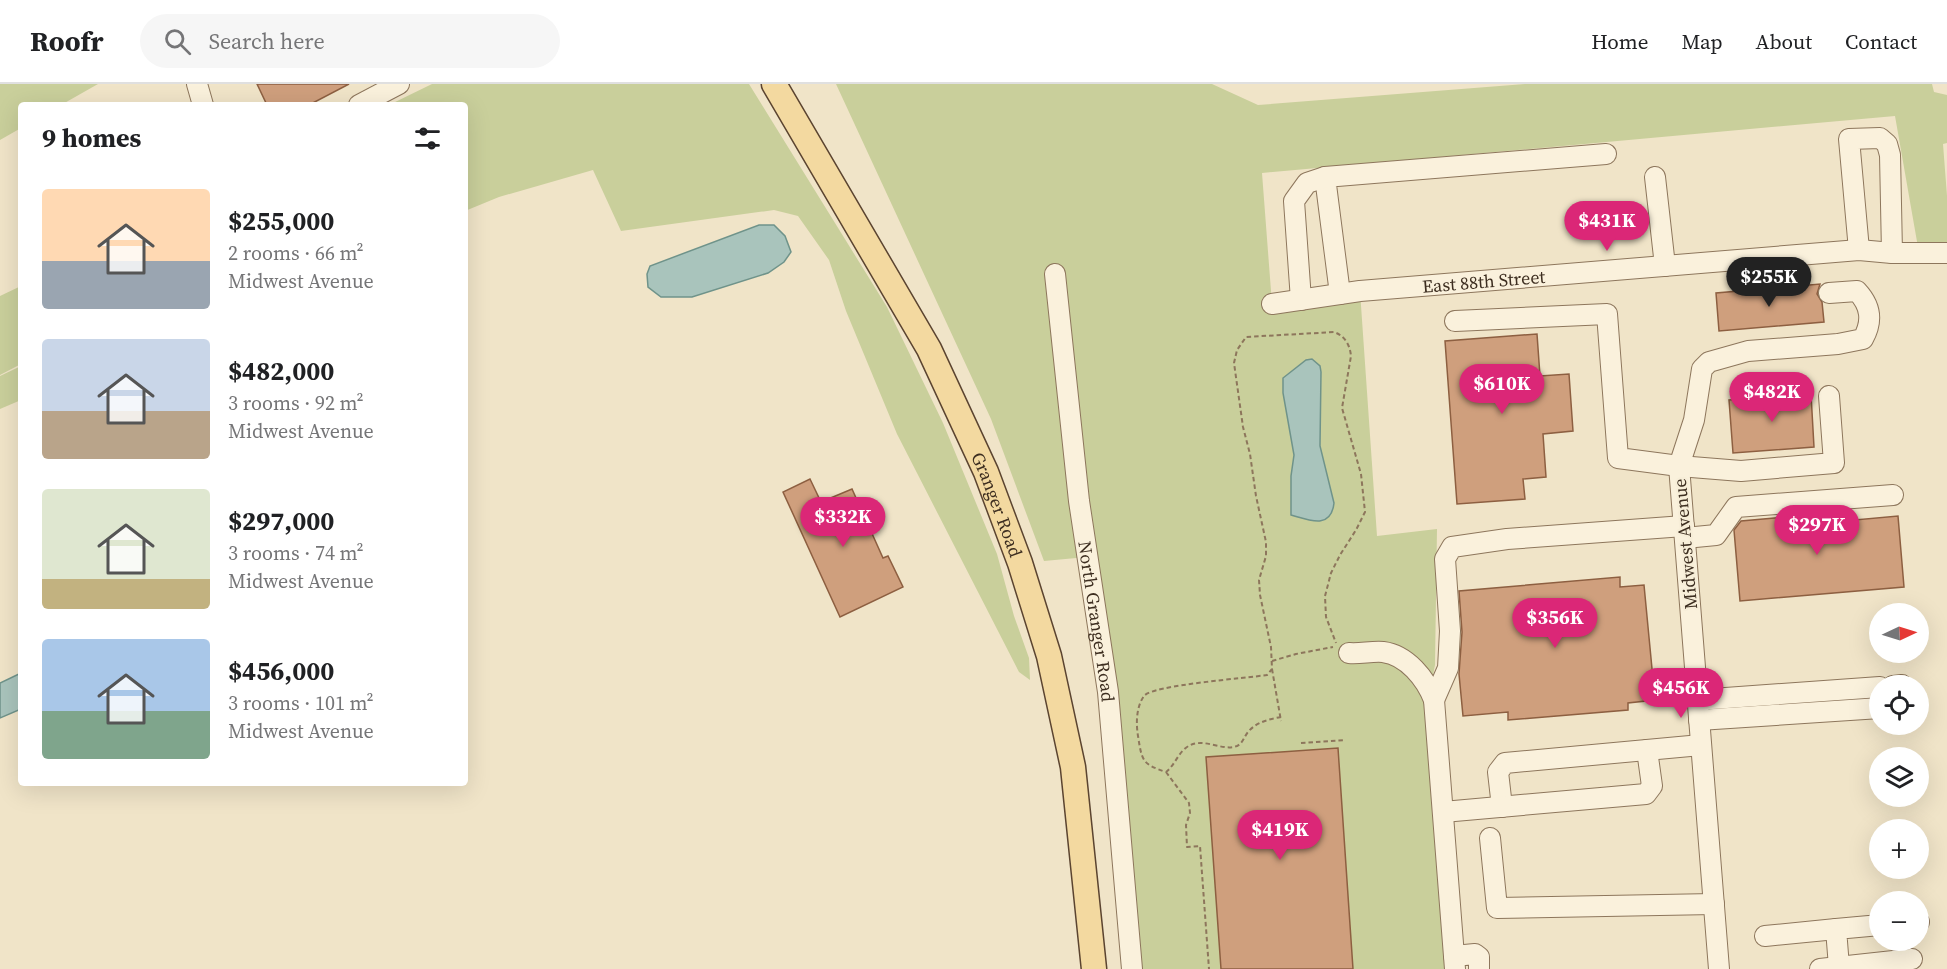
<!DOCTYPE html>
<meta charset="utf-8">
<style>
:root{--surface:#fff;--page:#f6f6f6;--text:#202124;--muted:#757577;--line:#e0e0e0;--accent:#db2777}
body{margin:0;font-family:"Source Serif 4",serif;background:var(--page);color:var(--text);height:100vh;display:flex;flex-direction:column;font-size:22px;white-space:nowrap}
*{box-sizing:border-box;margin:0}
p{font-size:20px;color:var(--muted)}
.icon{flex:none;width:33px;height:33px;fill:none;stroke:currentColor;stroke-width:2;stroke-linecap:round;stroke-linejoin:round}
.map{position:relative;flex:1;overflow:hidden}
.sheet{position:absolute;left:18px;top:18px;width:450px;height:684px;display:flex;flex-direction:column;background:var(--surface);border-radius:6px;box-shadow:0 6px 24px #0002}
.sheet>*{flex:none}
.needle{width:39px;rotate:86deg}
.controls{position:absolute;left:1869px;top:519px;display:grid;gap:12px}
.controls a{display:grid;place-items:center;width:60px;height:60px;border-radius:50%;background:var(--surface);box-shadow:0 6px 24px #0002;font-size:30px}
.price{position:absolute;translate:-50% -51px;padding:0 14px;border-radius:21px;background:var(--accent);color:#fff;font-size:20px;line-height:39px;filter:drop-shadow(0 2px 3px #0008)}
.price::after{content:'';position:absolute;left:50%;top:36px;width:18px;height:14px;margin-left:-9px;background:inherit;clip-path:polygon(0 0,100% 0,50% 100%)}
.price.on{background:#222;color:#fff}
ul{padding:0;list-style:none}
li{display:flex;align-items:center;gap:18px;height:150px;padding:0 24px}
li span{display:grid;place-items:center;flex:none;width:168px;height:120px;border-radius:6px;color:#555}
li>.icon{margin-inline-start:auto}
span .icon{width:72px;height:72px;fill:#fffc;stroke-width:1}
li b{font-size:26px}
h2{display:flex;justify-content:space-between;align-items:center;height:72px;padding:0 24px;font-size:26px}
header{display:flex;align-items:center;gap:36px;box-sizing:border-box;height:84px;padding:0 30px;background:var(--surface);border-bottom:2px solid var(--line)}
header strong{font-size:28px}
nav{display:flex;gap:33px;margin-inline-start:auto;font-size:21px}
.search{width:420px;height:54px;background:var(--page);display:flex;align-items:center;gap:15px;box-sizing:border-box;padding:0 21px;border-radius:33px;color:var(--muted);font-size:22px}
.map>svg:first-child{display:block}
.green{fill:#c9cf9b}
.water{fill:#a9c4bc;stroke:#6f938a;stroke-width:1.5}
.building{fill:#cf9f7d;stroke:#8d5f41;stroke-width:1.5}
.lines{fill:none;stroke-linecap:round;stroke-linejoin:round}
.minor-casing{stroke:#8d765c;stroke-width:22}
.major-casing{stroke:#5b4430;stroke-width:27}
.path{stroke:#8d765c;stroke-width:2;stroke-dasharray:4.5 3;stroke-linecap:butt}
.minor{stroke:#faf1dc;stroke-width:20}
.major{stroke:#f3d9a0;stroke-width:24}
.labels{text-anchor:middle;dominant-baseline:central;stroke-width:4.5;stroke-linejoin:round;paint-order:stroke}
.street-label{font-size:18px;fill:#3d2e20;stroke:#f7eed8}
</style>
<header>
<strong>Roofr</strong>
<div class="search"><svg class="icon" aria-label="search" viewBox="0 0 24 24"><circle cx="10" cy="10" r="6"/><path d="M15 15l6 6"/></svg>Search here</div>
<nav><a>Home</a><a>Map</a><a>About</a><a>Contact</a></nav>
</header>
<div class="map">
<svg width="1947" height="885" viewBox="0 0 1947 885">
<rect width="100%" height="100%" fill="#f0e4c8"/>
<path class="green" d="M0,0H98L61,21H21V44L0,56Z
M432,0H749L887,223L943,339L997,470L1014,532L1029,574L1030,596L1019,588L897,350L846,227L829,176L798,132L774,126L621,147L593,86L499,113L465,127V21H389Z
M836,0H1212L1258,21L1525,0H1932L1934,8L1947,11V59L1943,60L1947,112V169H1919L1895,32L1262,89L1272,220L1360,207L1377,452L1437,445L1435,581L1430,606L1456,885H1132L1087,473L1044,477L991,335Z
M21,202V280L0,291V212Z
M21,282V316L0,325V292Z"/>
<path class="water" d="M759,141H774L785,152L791,168L784,178L768,189L692,213H661L648,203L647,190L650,182Z
M1312,275L1320,282L1321,288L1320,362L1334,419C1331,446 1309,436 1291,431V392L1294,371L1283,309V294L1306,276Z
M21,589V625L0,634V599Z"/>
<path class="building" d="M257,0H349L309,21H267Z
M1820,200L1817,210L1822,218L1824,238L1719,247L1716,209Z
M1537,250L1540,292L1569,290L1573,347L1543,350L1546,393L1523,395L1525,415L1457,420L1445,257Z
M1811,310L1814,363L1733,369L1729,316Z
M810,395L821,418L852,405L883,474L888,472L903,503L840,533L783,408Z
M1843,428L1844,437L1898,432L1904,503L1740,517L1734,446L1741,437Z
M1620,493V503L1644,501L1655,616L1628,619V626L1508,636V628L1463,632L1459,590L1462,548L1459,507Z
M1338,664L1353,885H1221L1206,673Z"/>
<g class="lines">
<g class="minor-casing">
<g id="minor">
<path d="M197,0L203,21"/>
<path d="M359,21L399,0"/>
<path d="M1655,93L1665,182"/>
<path d="M1859,166L1849,55L1880,54L1887,60L1890,71L1892,169"/>
<path id="s1" d="M1055,190L1079,417L1108,608L1132,885"/>
<path d="M1340,210L1325,93L1606,70"/>
<path d="M1301,216L1294,117L1307,99L1325,93"/>
<path id="s2" d="M1272,220L1360,207L1859,166L1892,169H1947"/>
<path d="M1455,237L1607,230L1618,374L1679,382L1741,387L1834,379L1829,312"/>
<path d="M1685,454L1716,451L1736,423L1893,411"/>
<path d="M1349,569C1360,570 1372,567 1383,568C1407,571 1426,595 1434,616L1455,885"/>
<path d="M1893,602L1902,601"/>
<path d="M1434,616L1448,584L1450,547L1445,475L1452,463L1507,455L1684,442"/>
<path d="M1698,616L1880,603"/>
<path d="M1699,636L1880,624"/>
<path d="M1502,723L1498,688L1505,679L1701,661"/>
<path d="M1443,728L1646,710L1652,702L1647,666"/>
<path d="M1490,754L1497,824L1714,820"/>
<path d="M1918,838H1919"/>
<path d="M1765,852L1836,845"/>
<path d="M1454,872L1475,870L1479,873V885"/>
<path d="M1839,883L1836,845L1880,841"/>
<path d="M1719,885L1679,382L1694,336L1702,285L1709,278L1748,267L1838,260L1863,255C1873,237 1871,222 1857,207L1829,209"/>
<path d="M1820,885L1912,875"/>
</g>
</g>
<g class="major-casing">
<g id="major">
<path id="s3" d="M774,0L929,265L986,388L1020,479L1049,572L1073,683L1094,885"/>
</g>
</g>
<path class="path" d="M1272,577L1296,570L1333,563
M1272,585L1281,637
M1281,633C1270,635 1256,638 1248,648C1244,653 1243,659 1237,662C1222,668 1203,652 1187,663C1178,669 1175,681 1166,688C1142,680 1142,677 1138,652C1136,640 1136,623 1144,612C1152,601 1248,594 1267,591L1272,585L1271,563L1260,511L1259,496L1266,472V458L1256,412L1250,370L1243,343L1234,279L1237,266L1246,253L1334,248C1345,252 1350,261 1351,272L1342,324L1361,390L1365,428L1356,446L1340,471L1331,489L1325,512L1326,533L1336,559
M1301,659L1345,656
M1166,688L1189,719L1190,729L1186,741L1187,763L1200,762L1209,885"/>
<use href="#minor" class="minor"/>
<use href="#major" class="major"/>
</g>
<g class="labels">
<g class="street-label">
<text stroke="none"><textPath href="#s2" startOffset="213">East 88th Street</textPath></text>
<text stroke="none"><textPath href="#s3" startOffset="477">Granger Road</textPath></text>
<text transform="translate(1685 460) rotate(-95)">Midwest Avenue</text>
<text stroke="none"><textPath href="#s1" startOffset="350">North Granger Road</textPath></text>
</g>
</g>
</svg>
<div class="controls">
<a><svg class="needle" viewBox="-14 -14 28 28"><path d="M0-13l5 13h-10z" fill="#e53935"/><path d="M0 13l5-13h-10z" fill="#757577"/></svg></a>
<a><svg class="icon" aria-label="locate" viewBox="0 0 24 24"><circle cx="12" cy="12" r="6"/><path d="M12 2v4M12 18v4M2 12h4M18 12h4"/></svg></a>
<a><svg class="icon" aria-label="layers" viewBox="0 0 24 24"><path d="M12 4l9 5-9 5-9-5zM3 14l9 5 9-5"/></svg></a>
<a>+</a>
<a>−</a>
</div>
<b class="price" style="left:1607px;top:168px">$431K</b>
<b class="price on" style="left:1769px;top:224px">$255K</b>
<b class="price" style="left:1502px;top:331px">$610K</b>
<b class="price" style="left:1772px;top:339px">$482K</b>
<b class="price" style="left:843px;top:464px">$332K</b>
<b class="price" style="left:1817px;top:472px">$297K</b>
<b class="price" style="left:1555px;top:565px">$356K</b>
<b class="price" style="left:1681px;top:635px">$456K</b>
<b class="price" style="left:1280px;top:777px">$419K</b>
<section class="sheet">
<h2>9 homes<svg class="icon" aria-label="filters" viewBox="0 0 24 24"><path d="M4 7h16M4 17h16"/><circle cx="9" cy="7" r="2"/><circle cx="15" cy="17" r="2"/></svg></h2>
<ul>
<li><span style="background:linear-gradient(#ffd9b3 60%,#9aa5b1 0)"><svg class="icon" aria-label="home" viewBox="0 0 24 24"><path d="M3 11l9-7 9 7M6 9v11h12V9"/></svg></span><div><b>$255,000</b><p>2 rooms · 66 m²</p><p>Midwest Avenue</p></div></li>
<li><span style="background:linear-gradient(#c9d6e8 60%,#b9a48a 0)"><svg class="icon" aria-label="home" viewBox="0 0 24 24"><path d="M3 11l9-7 9 7M6 9v11h12V9"/></svg></span><div><b>$482,000</b><p>3 rooms · 92 m²</p><p>Midwest Avenue</p></div></li>
<li><span style="background:linear-gradient(#dfe7d0 75%,#c2b280 0)"><svg class="icon" aria-label="home" viewBox="0 0 24 24"><path d="M3 11l9-7 9 7M6 9v11h12V9"/></svg></span><div><b>$297,000</b><p>3 rooms · 74 m²</p><p>Midwest Avenue</p></div></li>
<li><span style="background:linear-gradient(#a9c7e8 60%,#7fa58c 0)"><svg class="icon" aria-label="home" viewBox="0 0 24 24"><path d="M3 11l9-7 9 7M6 9v11h12V9"/></svg></span><div><b>$456,000</b><p>3 rooms · 101 m²</p><p>Midwest Avenue</p></div></li>
</ul>
</section>
</div>
